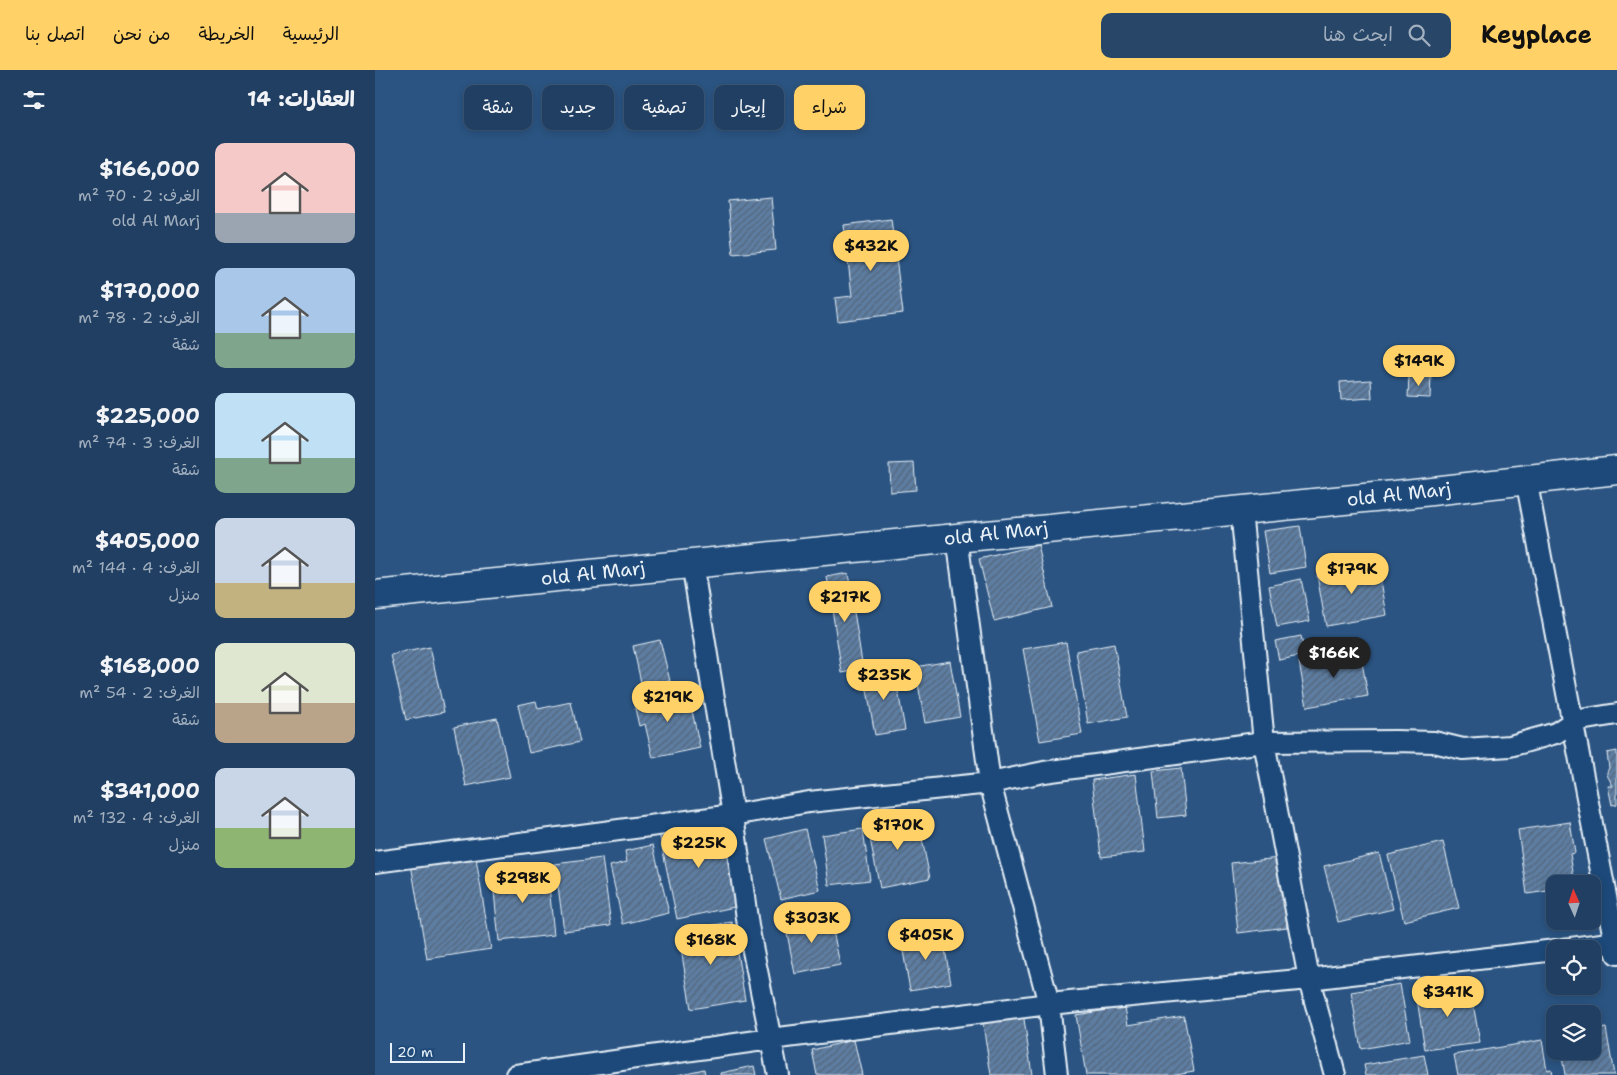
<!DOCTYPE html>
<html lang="ar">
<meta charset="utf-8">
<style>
:root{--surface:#203f62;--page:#284668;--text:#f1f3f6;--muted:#a2afbe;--line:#3d5877;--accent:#ffd166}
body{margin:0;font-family:"Shantell Sans","Playpen Sans Arabic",sans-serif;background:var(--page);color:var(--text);direction:rtl;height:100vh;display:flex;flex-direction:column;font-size:19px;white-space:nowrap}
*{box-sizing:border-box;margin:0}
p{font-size:16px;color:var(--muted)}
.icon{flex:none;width:28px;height:28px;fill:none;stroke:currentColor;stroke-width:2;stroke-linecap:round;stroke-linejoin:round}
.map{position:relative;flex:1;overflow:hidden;direction:ltr}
.panel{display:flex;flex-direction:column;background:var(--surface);width:375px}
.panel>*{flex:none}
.banner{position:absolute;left:15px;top:15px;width:475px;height:45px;direction:rtl;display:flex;gap:10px}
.needle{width:32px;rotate:357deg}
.controls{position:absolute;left:1171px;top:805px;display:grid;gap:10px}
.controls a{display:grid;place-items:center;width:55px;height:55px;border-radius:10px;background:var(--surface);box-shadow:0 2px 8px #0003,0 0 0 1px var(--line);font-size:25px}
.scale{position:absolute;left:15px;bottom:12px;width:75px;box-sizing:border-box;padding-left:5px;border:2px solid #e8f1f8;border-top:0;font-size:14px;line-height:18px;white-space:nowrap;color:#e8f1f8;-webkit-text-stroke:4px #1f4a7a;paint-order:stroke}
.price{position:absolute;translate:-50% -42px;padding:0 11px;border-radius:18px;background:var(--accent);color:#111;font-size:16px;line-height:32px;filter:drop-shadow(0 1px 2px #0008)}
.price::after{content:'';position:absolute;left:50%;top:30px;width:15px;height:11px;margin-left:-8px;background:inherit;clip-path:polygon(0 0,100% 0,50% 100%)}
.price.selected{background:#222;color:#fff}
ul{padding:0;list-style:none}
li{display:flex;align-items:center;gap:15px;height:125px;padding:0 20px}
li span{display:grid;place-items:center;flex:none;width:140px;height:100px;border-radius:10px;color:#555}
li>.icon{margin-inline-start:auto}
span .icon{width:60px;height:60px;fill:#fffc;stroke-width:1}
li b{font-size:21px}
h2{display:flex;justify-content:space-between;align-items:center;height:60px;padding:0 20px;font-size:21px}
.tag{padding:0 18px;border-radius:10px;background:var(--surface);box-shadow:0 2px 8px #0003,0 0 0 1px var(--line);font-size:18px;line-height:45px}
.tag.selected{background:var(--accent);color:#111}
header{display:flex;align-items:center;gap:30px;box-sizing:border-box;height:70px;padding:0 25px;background:var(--accent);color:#111}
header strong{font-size:24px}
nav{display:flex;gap:28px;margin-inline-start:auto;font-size:18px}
.search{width:350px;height:45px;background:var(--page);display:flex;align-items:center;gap:12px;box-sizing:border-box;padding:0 18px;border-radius:10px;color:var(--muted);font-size:19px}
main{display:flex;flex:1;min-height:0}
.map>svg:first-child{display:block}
.building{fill:url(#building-hatch);stroke:#e8f1f8}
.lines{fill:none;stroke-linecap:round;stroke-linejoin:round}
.street-casing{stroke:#e8f1f8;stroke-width:24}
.primary-casing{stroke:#e8f1f8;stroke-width:31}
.street{stroke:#1f4a7a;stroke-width:20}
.primary{stroke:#1f4a7a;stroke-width:28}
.labels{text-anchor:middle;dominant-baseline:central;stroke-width:4.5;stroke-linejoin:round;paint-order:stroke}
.street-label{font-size:19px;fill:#e8f1f8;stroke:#1f4a7a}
</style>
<header>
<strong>Keyplace</strong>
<div class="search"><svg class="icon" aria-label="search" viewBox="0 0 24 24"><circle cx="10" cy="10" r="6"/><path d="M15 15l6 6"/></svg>ابحث هنا</div>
<nav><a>الرئيسية</a><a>الخريطة</a><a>من نحن</a><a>اتصل بنا</a></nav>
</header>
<main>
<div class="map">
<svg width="1242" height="1005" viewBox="0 0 1242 1005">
<defs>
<pattern id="building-hatch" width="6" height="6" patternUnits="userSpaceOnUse" patternTransform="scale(1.25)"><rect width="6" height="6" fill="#5d7da1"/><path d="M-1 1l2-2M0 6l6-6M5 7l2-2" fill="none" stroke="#53657a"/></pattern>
</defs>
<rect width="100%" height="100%" fill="#2b5482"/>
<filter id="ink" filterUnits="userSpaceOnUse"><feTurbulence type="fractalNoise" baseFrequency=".02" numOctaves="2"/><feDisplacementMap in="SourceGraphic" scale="10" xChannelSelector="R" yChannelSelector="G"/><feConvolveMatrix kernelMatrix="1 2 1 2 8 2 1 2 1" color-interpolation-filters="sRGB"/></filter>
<g filter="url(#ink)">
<path class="building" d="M396,127L401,180L358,184L353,131Z
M516,149L528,243L463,251L460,228L477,226L469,155Z
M1034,306L1056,307L1055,328L1033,327Z
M996,310L997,328L966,330L965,312Z
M539,393L541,420L515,422L514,394Z
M925,456L931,497L895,503L888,461Z
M663,475L677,537L619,551L604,489Z
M1003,494L1012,545L951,556L942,505Z
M473,503L488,599L467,603L452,507Z
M926,509L935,551L902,557L894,516Z
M926,566L930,585L904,590L900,571Z
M285,570L295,611L267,617L258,576Z
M691,572L707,664L665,671L648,579Z
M739,574L752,647L713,654L701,581Z
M55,577L69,642L31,650L16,585Z
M985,581L993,626L932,637L924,592Z
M575,591L585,647L550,653L540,597Z
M519,598L530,660L500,665L489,603Z
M271,622L272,631L313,622L325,678L278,688L270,654L264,656L257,625Z
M161,631L163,639L196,632L205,672L154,683L143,635Z
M122,648L135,707L91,716L79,657Z
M1242,681V734L1237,735L1233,716H1238L1232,705V702L1234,698L1232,683Z
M806,698L811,745L783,748L778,701Z
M761,704L770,782L726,787L717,710Z
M542,745L555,808L505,818L492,754Z
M346,749L364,836L302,849L284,762Z
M1195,752L1200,783L1195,784L1200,814H1180V820L1152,824L1143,760Z
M430,759L445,820L406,829L391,769Z
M488,759L495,810L454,815L447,765Z
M1068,772L1084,838L1029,851L1013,785Z
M278,775L294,843L248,854L235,796L252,792L250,781Z
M100,783L116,879L52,889L36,794Z
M1004,783L1018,839L963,852L949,796Z
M227,788L236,855L189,861L180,794Z
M905,788L912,857L863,863L856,793Z
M172,796L179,865L124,871L117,802Z
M455,845L465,895L420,904L410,853Z
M357,852L370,930L316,939L303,861Z
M567,863L576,913L535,920L526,870Z
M1025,914L1035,970L986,979L976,922Z
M1086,914L1088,923L1096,922L1105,973L1050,980L1042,929L1057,919Z
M750,937L753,955L809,946L819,1001L795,1005H711L701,945Z
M648,942L657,1005H616L607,948Z
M1231,958L1239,1005H1190L1186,981H1218V960Z
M479,970L487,1005H442L437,980Z
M1167,970L1172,1000L1176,999L1177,1005H1083L1079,985Z
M1049,985L1053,1005H991L989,995Z
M379,996L381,1005H346V1003Z
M329,999L330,1005H302Z"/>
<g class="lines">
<g class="street-casing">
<path id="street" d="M1151,409L1242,884
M866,440L889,672L934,909L960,1005
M582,467L615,713L674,934L682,1005
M317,493L358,745L373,856L403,1005
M0,792L358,745L434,732L615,713L669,702L889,672L1021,671L1059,672L1088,679L1135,676L1181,663L1199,651L1242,644
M1188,879L1242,872
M141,1005L396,969L674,934L934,909L1180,880"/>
</g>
<g class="primary-casing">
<path id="primary" d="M0,525L1030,424L1242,400"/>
</g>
<use href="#street" class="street"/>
<use href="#primary" class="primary"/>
</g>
</g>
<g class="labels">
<g class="street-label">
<text transform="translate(1024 424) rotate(-6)">old Al Marj</text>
<text transform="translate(621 463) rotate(-6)">old Al Marj</text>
<text transform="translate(218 503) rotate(-6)">old Al Marj</text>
</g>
</g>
</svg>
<div class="controls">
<a><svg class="needle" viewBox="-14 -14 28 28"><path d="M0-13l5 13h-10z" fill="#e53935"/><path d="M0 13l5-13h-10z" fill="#a2afbe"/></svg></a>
<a><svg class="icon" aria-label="locate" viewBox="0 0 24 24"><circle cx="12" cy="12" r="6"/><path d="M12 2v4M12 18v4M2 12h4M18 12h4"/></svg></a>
<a><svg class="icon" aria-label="layers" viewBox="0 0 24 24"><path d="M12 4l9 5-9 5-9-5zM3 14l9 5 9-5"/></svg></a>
</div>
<div class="scale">20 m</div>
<b class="price" style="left:496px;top:202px">$432K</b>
<b class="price" style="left:1044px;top:317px">$149K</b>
<b class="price" style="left:977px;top:525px">$179K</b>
<b class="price" style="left:470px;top:553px">$217K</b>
<b class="price selected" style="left:959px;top:609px">$166K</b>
<b class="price" style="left:509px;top:631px">$235K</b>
<b class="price" style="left:293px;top:653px">$219K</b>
<b class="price" style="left:523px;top:781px">$170K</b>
<b class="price" style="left:324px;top:799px">$225K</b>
<b class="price" style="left:148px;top:834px">$298K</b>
<b class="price" style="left:437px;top:874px">$303K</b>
<b class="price" style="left:551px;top:891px">$405K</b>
<b class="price" style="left:336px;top:896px">$168K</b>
<b class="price" style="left:1073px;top:948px">$341K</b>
<div class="banner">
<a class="tag selected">شراء</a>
<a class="tag">إيجار</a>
<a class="tag">تصفية</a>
<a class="tag">جديد</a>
<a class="tag">شقة</a>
</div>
</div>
<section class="panel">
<h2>العقارات: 14<svg class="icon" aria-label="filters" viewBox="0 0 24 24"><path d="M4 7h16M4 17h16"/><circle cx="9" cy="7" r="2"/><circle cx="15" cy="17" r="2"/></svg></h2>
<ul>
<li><span style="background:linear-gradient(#f6c9c9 70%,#9aa5b1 0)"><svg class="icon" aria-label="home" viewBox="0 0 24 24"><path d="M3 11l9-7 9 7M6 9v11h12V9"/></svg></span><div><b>$166,000</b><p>الغرف: 2 · 70 m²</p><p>old Al Marj</p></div></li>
<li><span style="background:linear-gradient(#a9c7e8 65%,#7fa58c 0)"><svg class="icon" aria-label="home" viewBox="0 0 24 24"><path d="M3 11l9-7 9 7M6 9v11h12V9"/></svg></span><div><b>$170,000</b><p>الغرف: 2 · 78 m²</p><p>شقة</p></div></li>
<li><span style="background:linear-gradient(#bfe0f5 65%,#7fa58c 0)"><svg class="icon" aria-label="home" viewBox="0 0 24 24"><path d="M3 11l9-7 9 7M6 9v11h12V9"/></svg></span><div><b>$225,000</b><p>الغرف: 3 · 74 m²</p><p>شقة</p></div></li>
<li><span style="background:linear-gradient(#c9d6e8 65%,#c2b280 0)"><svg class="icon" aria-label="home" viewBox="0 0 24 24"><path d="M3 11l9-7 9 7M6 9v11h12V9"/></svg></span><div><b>$405,000</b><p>الغرف: 4 · 144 m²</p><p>منزل</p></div></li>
<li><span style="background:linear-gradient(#dfe7d0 60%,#b9a48a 0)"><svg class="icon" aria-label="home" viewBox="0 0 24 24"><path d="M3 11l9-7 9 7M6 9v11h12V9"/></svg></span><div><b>$168,000</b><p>الغرف: 2 · 54 m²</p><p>شقة</p></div></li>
<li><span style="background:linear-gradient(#c9d6e8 60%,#8fb573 0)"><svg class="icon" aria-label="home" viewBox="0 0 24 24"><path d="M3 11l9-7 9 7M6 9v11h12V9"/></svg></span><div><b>$341,000</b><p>الغرف: 4 · 132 m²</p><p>منزل</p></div></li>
</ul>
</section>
</main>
